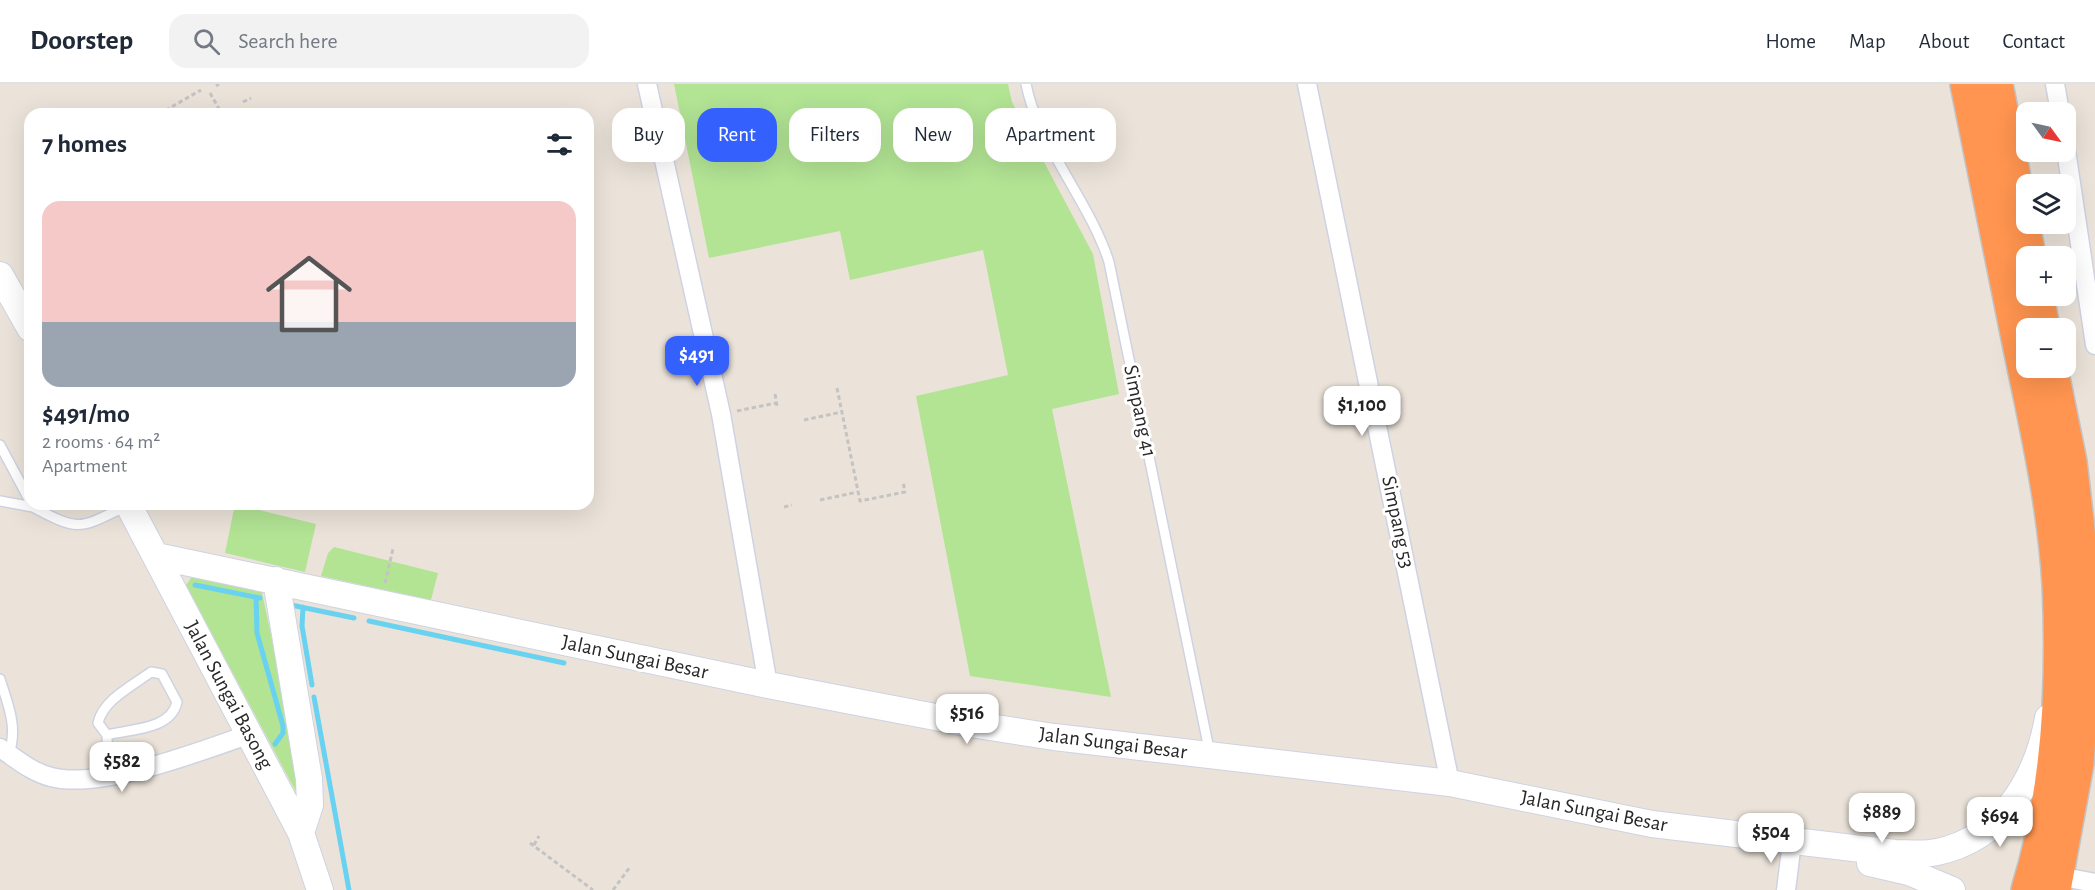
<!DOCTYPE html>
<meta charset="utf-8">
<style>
:root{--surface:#fff;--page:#f2f2f3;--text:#1f2937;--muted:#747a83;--line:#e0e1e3;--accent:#3461fe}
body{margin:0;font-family:"Alegreya Sans",sans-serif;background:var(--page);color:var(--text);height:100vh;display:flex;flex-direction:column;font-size:22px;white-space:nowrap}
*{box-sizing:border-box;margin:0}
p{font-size:20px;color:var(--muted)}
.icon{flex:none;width:33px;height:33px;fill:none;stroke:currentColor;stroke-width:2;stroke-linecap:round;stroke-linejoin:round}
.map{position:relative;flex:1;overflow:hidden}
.panel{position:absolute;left:24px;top:24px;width:570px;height:402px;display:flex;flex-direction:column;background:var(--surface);border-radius:18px;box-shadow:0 6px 24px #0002}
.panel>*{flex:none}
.banner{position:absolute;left:612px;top:24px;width:570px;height:54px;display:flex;gap:12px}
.needle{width:39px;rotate:123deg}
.controls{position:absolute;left:2016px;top:18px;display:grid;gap:12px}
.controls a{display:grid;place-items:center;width:60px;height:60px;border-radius:12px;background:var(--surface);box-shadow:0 6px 24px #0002;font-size:30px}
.price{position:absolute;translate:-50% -51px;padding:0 14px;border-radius:12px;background:#fff;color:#222;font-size:20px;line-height:39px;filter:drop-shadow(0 2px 3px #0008)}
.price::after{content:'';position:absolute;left:50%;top:36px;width:18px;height:14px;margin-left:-9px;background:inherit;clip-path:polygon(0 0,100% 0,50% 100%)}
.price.current{background:var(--accent);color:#fff}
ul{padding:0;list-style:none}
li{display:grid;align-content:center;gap:12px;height:318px;padding:0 18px}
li+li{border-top:2px solid var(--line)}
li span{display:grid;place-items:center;height:186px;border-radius:18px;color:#555}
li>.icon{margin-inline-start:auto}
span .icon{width:108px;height:108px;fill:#fffc;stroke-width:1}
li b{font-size:26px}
h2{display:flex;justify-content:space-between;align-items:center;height:72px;padding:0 18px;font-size:26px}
.chip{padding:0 21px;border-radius:18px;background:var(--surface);box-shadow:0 6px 24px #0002;font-size:21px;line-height:54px}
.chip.current{background:var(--accent);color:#fff}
header{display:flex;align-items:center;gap:36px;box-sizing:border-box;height:84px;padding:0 30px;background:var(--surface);border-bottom:2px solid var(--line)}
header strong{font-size:28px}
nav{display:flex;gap:33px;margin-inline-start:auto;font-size:21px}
.search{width:420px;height:54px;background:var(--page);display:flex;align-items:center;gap:15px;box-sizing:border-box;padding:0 21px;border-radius:18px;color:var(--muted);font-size:22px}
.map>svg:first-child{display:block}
.green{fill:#b2e494}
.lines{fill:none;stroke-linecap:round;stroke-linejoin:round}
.stream{stroke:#69d2f1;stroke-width:5}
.lane-casing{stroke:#ced3e2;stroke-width:12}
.street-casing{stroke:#ced3e2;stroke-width:21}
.secondary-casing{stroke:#ced3e2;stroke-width:28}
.highway-casing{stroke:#c3c3c3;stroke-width:36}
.path{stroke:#c3c3c3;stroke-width:3;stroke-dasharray:4.5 3;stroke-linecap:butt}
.lane{stroke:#fff;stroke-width:9}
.street{stroke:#fff;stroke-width:18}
.secondary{stroke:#fff;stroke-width:26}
.highway{stroke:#ff9550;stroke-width:33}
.labels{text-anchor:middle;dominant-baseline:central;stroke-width:6;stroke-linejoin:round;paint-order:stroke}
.street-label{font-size:21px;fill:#282828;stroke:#fff}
</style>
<header>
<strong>Doorstep</strong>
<div class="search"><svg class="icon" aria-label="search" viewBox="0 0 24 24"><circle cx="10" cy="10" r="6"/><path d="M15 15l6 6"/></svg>Search here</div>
<nav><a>Home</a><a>Map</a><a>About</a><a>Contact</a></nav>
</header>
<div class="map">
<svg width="2095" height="806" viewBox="0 0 2095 806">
<rect width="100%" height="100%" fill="#ebe3d9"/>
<path class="green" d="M674,0H1008L1012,18L1093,170L1119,310L1052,325L1111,613L970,592L916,312L1008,291L983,166L850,196L840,147L709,174Z
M235,420L316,440L305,488L225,469Z
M334,463L438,489L431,516L321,492L328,469Z
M208,491L261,504L305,710L302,719L186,501L191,494Z"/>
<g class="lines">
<path class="stream" d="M195,501L260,514
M256,513L257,549L283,642V649L275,660
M291,521L354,534
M303,523L302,542L312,601
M369,537L564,579
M314,613L349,806"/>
<g class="lane-casing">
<path id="lane" d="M1026,0C1037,59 1090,118 1109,178L1210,670
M0,361L30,417
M0,417L33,423L31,420
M33,423C80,448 79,445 126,422
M0,595C8,621 18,642 9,670
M107,651C130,645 171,646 177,618L162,590L151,588C132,602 103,616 98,639L107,651L108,694"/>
</g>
<g class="street-casing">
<path id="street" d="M647,0L721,330L768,601
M1307,0L1450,699
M2055,0L2060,28
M2066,66L2095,261
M0,664C17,675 31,688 51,693C101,706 201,667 250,650
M2058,792L2095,799
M1786,806L1792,758"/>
</g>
<g class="secondary-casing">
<path id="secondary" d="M0,191L30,244
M128,420L301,749L320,806
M156,472L768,601L977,641L1054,653L1450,699L1652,740L1895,769C1908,769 1924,771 1937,768C2001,755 2037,696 2048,634
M276,496L309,695L310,721L301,749
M1870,779L1909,788L1952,806"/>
</g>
<g class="highway-casing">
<path id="highway" d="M1967,0C1984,83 2000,166 2017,249C2034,332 2054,416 2059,500C2064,601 2058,709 2028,806
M1996,0L2029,172
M2037,212L2043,244
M2051,284L2070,378L2084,497L2086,563L2077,679L2054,806"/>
</g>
<path class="path" d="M216,2L219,0
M210,9L222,30
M243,18L251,14
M159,30L201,6
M222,30L231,25
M837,304L860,417L905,408L903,398
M775,310L777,322
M737,327L776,319
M804,336L842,328
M820,416L858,408
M784,423L792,421
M385,499L393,465
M530,759L593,806
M534,761L539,752
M613,806L630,783"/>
<use href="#lane" class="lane"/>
<use href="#street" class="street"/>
<use href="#secondary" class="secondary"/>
<use href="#highway" class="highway"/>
</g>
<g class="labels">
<g class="street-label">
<text transform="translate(1140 327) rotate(78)">Simpang 41</text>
<text transform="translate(1398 438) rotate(78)">Simpang 53</text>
<text transform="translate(635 573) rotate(12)">Jalan Sungai Besar</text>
<text transform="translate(229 611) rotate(62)">Jalan Sungai Basong</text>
<text transform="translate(1113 659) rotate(7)">Jalan Sungai Besar</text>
<text transform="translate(1594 727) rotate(11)">Jalan Sungai Besar</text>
</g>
</g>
</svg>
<div class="controls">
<a><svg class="needle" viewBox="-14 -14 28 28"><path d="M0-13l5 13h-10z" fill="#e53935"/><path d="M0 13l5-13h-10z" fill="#747a83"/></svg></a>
<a><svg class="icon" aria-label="layers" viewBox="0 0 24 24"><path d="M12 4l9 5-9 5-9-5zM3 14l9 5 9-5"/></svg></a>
<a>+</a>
<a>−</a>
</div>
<b class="price current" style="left:697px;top:303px">$491</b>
<b class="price" style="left:1362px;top:353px">$1,100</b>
<b class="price" style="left:967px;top:661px">$516</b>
<b class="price" style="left:122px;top:709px">$582</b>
<b class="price" style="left:1882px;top:760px">$889</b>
<b class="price" style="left:2000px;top:764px">$694</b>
<b class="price" style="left:1771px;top:780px">$504</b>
<div class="banner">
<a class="chip">Buy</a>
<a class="chip current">Rent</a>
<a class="chip">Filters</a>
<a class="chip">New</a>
<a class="chip">Apartment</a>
</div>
<section class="panel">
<h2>7 homes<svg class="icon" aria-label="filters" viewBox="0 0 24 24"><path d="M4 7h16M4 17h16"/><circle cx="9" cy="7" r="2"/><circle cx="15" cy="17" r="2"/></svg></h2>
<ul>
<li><span style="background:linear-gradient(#f6c9c9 65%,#9aa5b1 0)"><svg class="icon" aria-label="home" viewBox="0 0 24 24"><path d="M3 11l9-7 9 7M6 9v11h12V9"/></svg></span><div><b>$491/mo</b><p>2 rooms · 64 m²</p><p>Apartment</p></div></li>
</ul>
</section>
</div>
